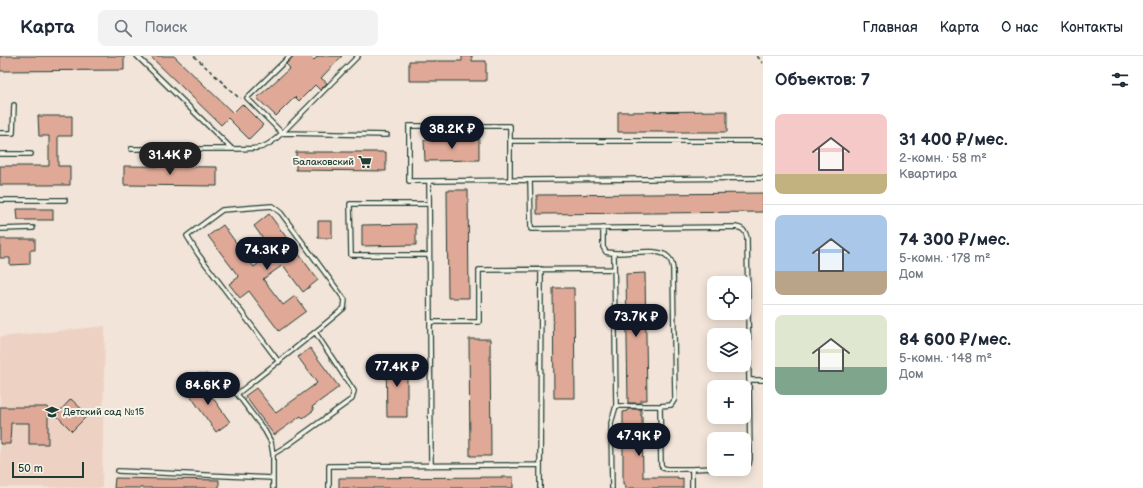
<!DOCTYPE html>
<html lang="ru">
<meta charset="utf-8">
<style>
:root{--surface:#fff;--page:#f2f2f3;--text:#1f2937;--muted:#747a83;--line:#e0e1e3;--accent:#111827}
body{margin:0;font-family:"Balsamiq Sans",sans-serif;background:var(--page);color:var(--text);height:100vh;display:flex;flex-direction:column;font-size:15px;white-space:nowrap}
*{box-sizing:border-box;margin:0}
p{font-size:13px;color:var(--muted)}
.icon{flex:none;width:22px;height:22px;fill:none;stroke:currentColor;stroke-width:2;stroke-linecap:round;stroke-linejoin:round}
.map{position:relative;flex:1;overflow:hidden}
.sheet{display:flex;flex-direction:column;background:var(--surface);width:380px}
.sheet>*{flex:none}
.buttons{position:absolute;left:707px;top:220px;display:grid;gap:8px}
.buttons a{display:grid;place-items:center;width:44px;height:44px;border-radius:8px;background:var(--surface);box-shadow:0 2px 10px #0003;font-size:20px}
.scale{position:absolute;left:12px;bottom:10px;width:72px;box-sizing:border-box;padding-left:4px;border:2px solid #1f3d34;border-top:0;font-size:11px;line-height:14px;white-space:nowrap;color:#1f3d34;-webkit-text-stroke:3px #f7f3e8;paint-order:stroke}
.price{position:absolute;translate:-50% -34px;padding:0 9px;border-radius:14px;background:var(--accent);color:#fff;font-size:13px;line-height:26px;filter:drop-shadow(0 1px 2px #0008)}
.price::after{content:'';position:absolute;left:50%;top:24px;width:12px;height:9px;margin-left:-6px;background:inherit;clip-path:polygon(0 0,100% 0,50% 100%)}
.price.active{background:#222;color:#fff}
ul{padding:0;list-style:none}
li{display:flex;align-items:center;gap:12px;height:100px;padding:0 12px}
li+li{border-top:1px solid var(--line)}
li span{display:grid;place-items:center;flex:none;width:112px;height:80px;border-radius:8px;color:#555}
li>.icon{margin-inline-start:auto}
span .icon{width:48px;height:48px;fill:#fffc;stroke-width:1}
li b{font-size:17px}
h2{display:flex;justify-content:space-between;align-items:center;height:48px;padding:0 12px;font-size:17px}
header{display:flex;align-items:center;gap:24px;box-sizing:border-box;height:56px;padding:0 20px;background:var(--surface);border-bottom:1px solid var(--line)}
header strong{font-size:19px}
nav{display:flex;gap:22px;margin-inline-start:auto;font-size:14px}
.search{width:280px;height:36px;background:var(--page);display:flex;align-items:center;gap:10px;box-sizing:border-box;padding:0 14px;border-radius:8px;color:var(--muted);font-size:15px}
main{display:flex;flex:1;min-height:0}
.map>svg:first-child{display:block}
.built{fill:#edd2c4}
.building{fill:#e0a997;stroke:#1f3d34}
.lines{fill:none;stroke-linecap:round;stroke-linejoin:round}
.lane-casing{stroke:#1f3d34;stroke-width:6}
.path{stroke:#1f3d34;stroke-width:1.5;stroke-dasharray:4 3;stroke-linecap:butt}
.lane{stroke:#f7f3e8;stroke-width:3.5}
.labels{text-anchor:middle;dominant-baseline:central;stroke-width:4;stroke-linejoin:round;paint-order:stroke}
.poi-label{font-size:10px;fill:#1f3d34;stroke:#f7f3e8;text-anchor:end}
</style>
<header>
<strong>Карта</strong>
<div class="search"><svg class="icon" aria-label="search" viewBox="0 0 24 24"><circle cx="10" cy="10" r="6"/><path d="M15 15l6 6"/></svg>Поиск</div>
<nav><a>Главная</a><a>Карта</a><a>О нас</a><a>Контакты</a></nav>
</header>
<main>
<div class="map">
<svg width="763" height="432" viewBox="0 0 763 432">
<rect width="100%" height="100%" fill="#f2e4d8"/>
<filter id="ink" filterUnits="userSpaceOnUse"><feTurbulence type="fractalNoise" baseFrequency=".025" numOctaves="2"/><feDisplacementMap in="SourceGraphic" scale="8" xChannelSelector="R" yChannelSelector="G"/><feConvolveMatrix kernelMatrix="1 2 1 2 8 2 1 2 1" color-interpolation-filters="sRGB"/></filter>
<g filter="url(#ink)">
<path class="built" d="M105,270L102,432L0,431V281Z"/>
<path class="building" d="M0,0H124V14L0,15Z
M150,0H174L233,57L242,48L263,69L249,83L228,62L221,69Z
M293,0H310L314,4L318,0H342L321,22L327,27L320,34L315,29L299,45L295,41L276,60L257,42L290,12L286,8Z
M462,0H472V5H486V25H409V5H462Z
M727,55V76H618V56Z
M38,60H72V80H58V110H70V129H0V110H49V80H39Z
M479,83V104L425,105L424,84Z
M296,96H386V115L296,114Z
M124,110L217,111V130L124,129Z
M447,134H468L469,242H448Z
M763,137V156L537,158V139Z
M17,153H53V164H18Z
M269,158L318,224L303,236L283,209L263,223L283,249L295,240L306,255L279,275L249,235L240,242L229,228L239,221L208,180L223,169L254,211L273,196L254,170Z
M318,165H332V182H318Z
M416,168V189L362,190V169Z
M0,183H35V194H30V208L10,209V202H0Z
M645,217L647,344H641V347H628L626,218Z
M553,232H574L575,342H554Z
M469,283H490L491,400H470Z
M310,292L339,331L312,351L314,354L303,362L301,360L274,379L245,340L256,332L276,357L317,327L298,301Z
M386,303H407V361H387Z
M201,325L230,366L216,376L187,335Z
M71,343L88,359L72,375L56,359Z
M0,351H48V388H29V367H11L10,388H0Z
M628,353H641V360H642L643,421H678V423L683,422V432H625V428H623V356L628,355Z
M513,421V432H339V422Z
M115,422L219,424V432H114Z"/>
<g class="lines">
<g class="lane-casing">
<path id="lane" d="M290,0L247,42L282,77L358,0
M0,77H13L14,49
M510,85H763
M131,93H232L137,0
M232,93C257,92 263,96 282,77L387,79
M0,98H31
M763,122L530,124L531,173L736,171C743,172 746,175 747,182L749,324H763
M530,124L429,125L430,266H479V214L614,213
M429,125H409V70H510V124
M0,144H65
M429,148H350L351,199H429
M603,172V191L606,196C621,200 658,190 668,201C672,204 672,208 673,213L675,343L671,349L660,350
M0,173L33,172
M430,266L431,410
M190,320H204L214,323L237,338L265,375L271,386L273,398V432
M237,338C273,310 309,282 344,252L345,244L281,157L272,150L222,154L187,180L198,198L279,306
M616,350H660L661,409L663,412L667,413H692
M273,398L285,391L352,343L354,335L315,276
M744,411L749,408L750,403L749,324
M118,415L272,422
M329,432V410L540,409
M540,432L541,213
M612,432L611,367L616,350L614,197
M692,432V413L714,412"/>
</g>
<path class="path" d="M194,0L238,41L241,42
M757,0L763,7"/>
<use href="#lane" class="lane"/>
</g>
</g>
<defs>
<g id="supermarket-bare" transform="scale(1.08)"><path d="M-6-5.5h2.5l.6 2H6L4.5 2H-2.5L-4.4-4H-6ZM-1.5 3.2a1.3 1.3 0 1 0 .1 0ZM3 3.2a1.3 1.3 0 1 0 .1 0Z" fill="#1f3d34" stroke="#f7f3e8" stroke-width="2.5" paint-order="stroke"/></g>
<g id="school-bare" transform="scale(1.08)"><path d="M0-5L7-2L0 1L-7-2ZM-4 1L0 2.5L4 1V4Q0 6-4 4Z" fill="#1f3d34" stroke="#f7f3e8" stroke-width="2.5" paint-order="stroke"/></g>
</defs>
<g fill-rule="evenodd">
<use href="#supermarket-bare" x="365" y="106"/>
<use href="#school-bare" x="52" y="356"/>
</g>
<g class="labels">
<g class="poi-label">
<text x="354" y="106">Балаковский</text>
<text x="63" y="356" text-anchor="start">Детский сад №15</text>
</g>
</g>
</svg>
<div class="buttons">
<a><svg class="icon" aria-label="locate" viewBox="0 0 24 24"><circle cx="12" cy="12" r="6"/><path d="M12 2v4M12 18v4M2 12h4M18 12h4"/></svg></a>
<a><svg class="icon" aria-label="layers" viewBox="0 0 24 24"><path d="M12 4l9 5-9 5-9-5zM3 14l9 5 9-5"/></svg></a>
<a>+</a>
<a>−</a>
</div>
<div class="scale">50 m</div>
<b class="price" style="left:452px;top:94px">38.2K ₽</b>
<b class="price active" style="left:170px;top:120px">31.4K ₽</b>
<b class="price" style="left:267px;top:215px">74.3K ₽</b>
<b class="price" style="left:636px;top:282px">73.7K ₽</b>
<b class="price" style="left:397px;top:332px">77.4K ₽</b>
<b class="price" style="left:208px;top:350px">84.6K ₽</b>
<b class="price" style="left:639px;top:401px">47.9K ₽</b>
</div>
<section class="sheet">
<h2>Объектов: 7<svg class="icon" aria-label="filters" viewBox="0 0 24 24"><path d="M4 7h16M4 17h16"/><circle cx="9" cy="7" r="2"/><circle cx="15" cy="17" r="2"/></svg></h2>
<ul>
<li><span style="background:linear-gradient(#f6c9c9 75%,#c2b280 0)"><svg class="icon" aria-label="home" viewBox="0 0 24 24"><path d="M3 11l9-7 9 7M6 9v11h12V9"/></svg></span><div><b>31 400 ₽/мес.</b><p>2-комн. · 58 m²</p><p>Квартира</p></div></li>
<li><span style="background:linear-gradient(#a9c7e8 70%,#b9a48a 0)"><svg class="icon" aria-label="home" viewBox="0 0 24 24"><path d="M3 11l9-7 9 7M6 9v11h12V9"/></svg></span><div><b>74 300 ₽/мес.</b><p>5-комн. · 178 m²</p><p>Дом</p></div></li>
<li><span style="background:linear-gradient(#dfe7d0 65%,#7fa58c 0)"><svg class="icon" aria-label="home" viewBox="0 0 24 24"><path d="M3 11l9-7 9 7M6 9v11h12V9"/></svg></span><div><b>84 600 ₽/мес.</b><p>5-комн. · 148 m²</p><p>Дом</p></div></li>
</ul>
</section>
</main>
